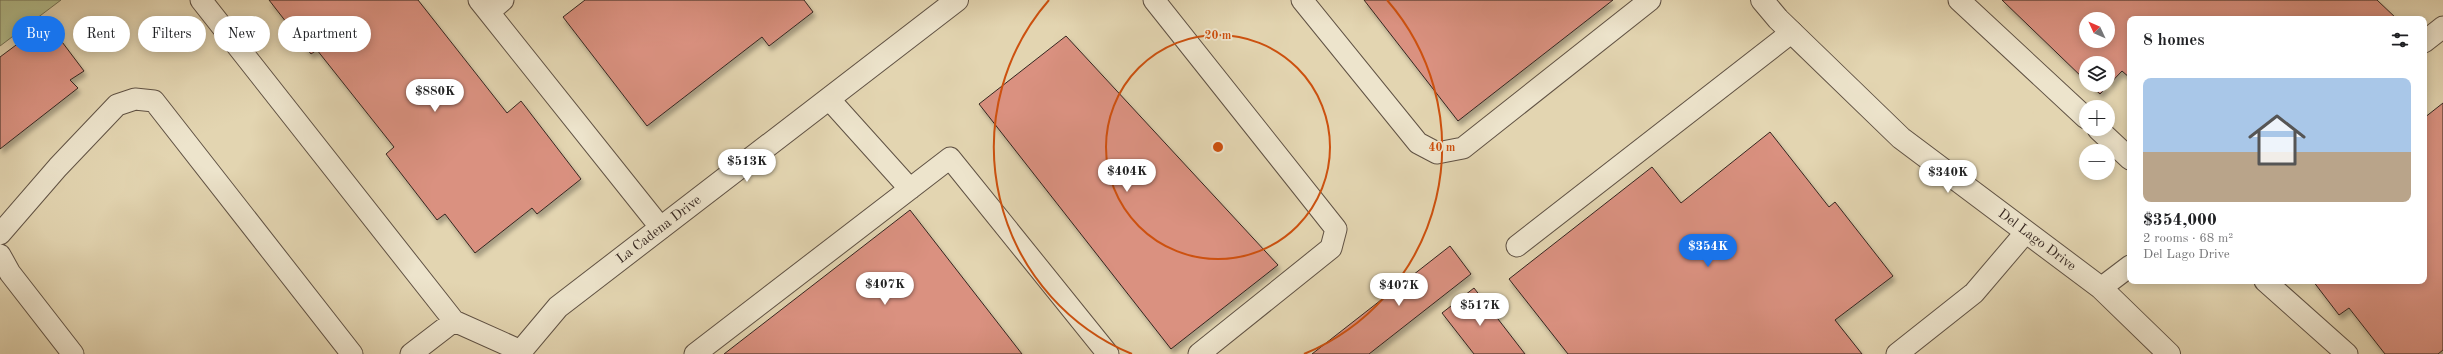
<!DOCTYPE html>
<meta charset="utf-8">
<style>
:root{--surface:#fff;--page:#f6f6f6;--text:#202124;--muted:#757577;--line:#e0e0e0;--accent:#1a73e8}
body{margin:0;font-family:"Old Standard TT",serif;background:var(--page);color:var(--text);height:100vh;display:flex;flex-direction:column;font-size:15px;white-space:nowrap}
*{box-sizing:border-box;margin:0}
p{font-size:13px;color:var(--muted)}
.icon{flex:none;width:22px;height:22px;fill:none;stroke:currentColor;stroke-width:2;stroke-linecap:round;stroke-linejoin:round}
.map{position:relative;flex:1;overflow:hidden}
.sheet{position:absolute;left:2127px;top:16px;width:300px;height:268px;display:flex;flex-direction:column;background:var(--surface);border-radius:8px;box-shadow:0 2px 10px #0003}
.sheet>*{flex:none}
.guide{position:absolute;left:12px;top:16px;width:380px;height:36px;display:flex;gap:8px}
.needle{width:26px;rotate:314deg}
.buttons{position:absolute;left:2079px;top:12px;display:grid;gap:8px}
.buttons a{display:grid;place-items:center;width:36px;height:36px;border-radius:50%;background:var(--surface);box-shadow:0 2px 10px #0003;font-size:20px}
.price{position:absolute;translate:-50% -34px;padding:0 9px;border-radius:14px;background:#fff;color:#222;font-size:13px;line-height:26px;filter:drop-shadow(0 1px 2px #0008)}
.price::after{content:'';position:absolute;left:50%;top:24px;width:12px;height:9px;margin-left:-6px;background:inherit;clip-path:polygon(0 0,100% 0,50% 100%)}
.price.current{background:var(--accent);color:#fff}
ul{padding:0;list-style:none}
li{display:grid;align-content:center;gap:8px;height:212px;padding:0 16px}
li+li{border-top:1px solid var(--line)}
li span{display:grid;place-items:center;height:124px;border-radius:8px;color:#555}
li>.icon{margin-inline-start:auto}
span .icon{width:72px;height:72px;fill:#fffc;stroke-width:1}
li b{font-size:17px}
h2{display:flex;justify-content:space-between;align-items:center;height:48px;padding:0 16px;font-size:17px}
.chip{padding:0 14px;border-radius:18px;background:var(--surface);box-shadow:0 2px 10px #0003;font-size:14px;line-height:36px}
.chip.current{background:var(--accent);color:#fff}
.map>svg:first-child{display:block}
.green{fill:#b3bd8c;stroke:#747256}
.building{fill:#da9180;stroke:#352620;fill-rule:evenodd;filter:url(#shadow)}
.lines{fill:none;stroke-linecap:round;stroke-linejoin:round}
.service-casing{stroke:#605244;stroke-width:23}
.minor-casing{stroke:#605244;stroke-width:24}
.service{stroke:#ede4cc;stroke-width:21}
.minor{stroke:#ede4cc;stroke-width:22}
.ring{fill:none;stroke:#cd510f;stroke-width:2}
.labels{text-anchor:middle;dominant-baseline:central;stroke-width:3.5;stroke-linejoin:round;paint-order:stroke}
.street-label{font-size:14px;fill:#352620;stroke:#ede4cc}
.centre{fill:#cd510f;stroke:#ede4cc;stroke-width:2}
.ring-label{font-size:12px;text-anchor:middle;font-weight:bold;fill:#cd510f;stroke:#ede4cc;stroke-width:3.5;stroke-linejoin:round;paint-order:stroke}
</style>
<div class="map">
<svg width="2443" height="354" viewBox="0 0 2443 354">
<defs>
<filter id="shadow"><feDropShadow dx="2.5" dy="4.5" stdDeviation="2" flood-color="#0004"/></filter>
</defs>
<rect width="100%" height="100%" fill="#e3d5b1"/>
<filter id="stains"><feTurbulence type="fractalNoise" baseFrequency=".005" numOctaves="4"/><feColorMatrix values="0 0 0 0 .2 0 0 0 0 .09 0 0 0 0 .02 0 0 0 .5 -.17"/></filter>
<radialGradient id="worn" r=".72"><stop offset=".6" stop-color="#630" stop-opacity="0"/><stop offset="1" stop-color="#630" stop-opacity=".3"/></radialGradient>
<path class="green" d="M0,0H61L0,46Z"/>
<path class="building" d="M269,0H418L507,113L521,101L581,179L537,214L532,208L475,253L445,214L437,220L386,154L394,147L317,50L311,54Z
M585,0H804L813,12L769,46L762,37L647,126L563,17Z
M1364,0H1613L1458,121Z
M2002,0H2377L2397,19H2130V78L2122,71L2100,94L2090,85H2108V63H2086V81ZM2086,19H2108V41H2086Z
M47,22L84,71L70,80L78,88L0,149V57Z
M1066,36L1278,265L1171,349L979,104Z
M2443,103V350L2438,354H2385L2349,308L2339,315L2313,281H2424V118Z
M1770,132L1829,207L1835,202L1893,276L1835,320L1862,354H1568L1509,279L1652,167L1681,203Z
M910,210L1022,354H724Z
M1450,246L1471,274L1369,354H1312Z
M1474,288L1525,354H1474L1442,313Z"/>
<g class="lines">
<g class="service-casing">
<path id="service" d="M201,0L454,321L521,351
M479,0L661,228
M1154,0L1336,229L1331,248L1199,354
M1302,0L1418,143L1437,153L1463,148L1650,0
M1959,0L2086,118
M489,12L503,0
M2424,42L2443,27
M829,99L910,189
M2098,129L2130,159
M0,234L58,167L117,105L135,99L154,101L352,354
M1517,246L1792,32
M0,255L10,273L73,354
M2265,281L2347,354
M2101,288L2130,266
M411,354L454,321
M695,354L950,158L1108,354
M1897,354L1974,293L2026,232"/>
</g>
<g class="minor-casing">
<g id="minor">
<path id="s1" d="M1762,0L1778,19L1901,138L2101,288L2169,354"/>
<path id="s2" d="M522,354L521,351L558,307L957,0"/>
</g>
</g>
<use href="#service" class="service"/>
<use href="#minor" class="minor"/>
</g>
<g class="ring">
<circle cx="1218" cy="147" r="112"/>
<path d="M1132 354A224 224 0 0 1 1049 0M1387 0A224 224 0 0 1 1304 354"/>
</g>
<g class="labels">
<g class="street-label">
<text stroke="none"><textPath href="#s2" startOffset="188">La Cadena Drive</textPath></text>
<text stroke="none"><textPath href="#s1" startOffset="366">Del Lago Drive</textPath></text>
</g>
</g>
<circle cx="1218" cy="147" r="6" class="centre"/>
<g class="ring-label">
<text x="1218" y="39">20 m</text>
<text x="1442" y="151">40 m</text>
</g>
<rect width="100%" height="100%" filter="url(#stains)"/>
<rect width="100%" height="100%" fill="url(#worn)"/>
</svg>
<div class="buttons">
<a><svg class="needle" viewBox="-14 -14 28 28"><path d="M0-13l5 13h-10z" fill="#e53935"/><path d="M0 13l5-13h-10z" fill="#757577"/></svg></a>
<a><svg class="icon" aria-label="layers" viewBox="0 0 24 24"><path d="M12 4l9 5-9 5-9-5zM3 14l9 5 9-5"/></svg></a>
<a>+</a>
<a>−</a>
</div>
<b class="price" style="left:435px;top:113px">$880K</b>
<b class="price" style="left:747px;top:183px">$513K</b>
<b class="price" style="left:1127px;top:193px">$404K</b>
<b class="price" style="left:1948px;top:194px">$340K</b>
<b class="price current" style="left:1708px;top:268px">$354K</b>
<b class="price" style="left:885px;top:306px">$407K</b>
<b class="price" style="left:1399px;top:307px">$407K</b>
<b class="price" style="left:1480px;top:327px">$517K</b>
<div class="guide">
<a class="chip current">Buy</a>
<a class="chip">Rent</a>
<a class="chip">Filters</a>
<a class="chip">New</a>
<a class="chip">Apartment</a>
</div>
<section class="sheet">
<h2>8 homes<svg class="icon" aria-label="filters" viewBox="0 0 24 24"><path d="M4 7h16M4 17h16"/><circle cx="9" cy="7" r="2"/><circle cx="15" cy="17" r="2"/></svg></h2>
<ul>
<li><span style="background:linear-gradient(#a9c7e8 60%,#b9a48a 0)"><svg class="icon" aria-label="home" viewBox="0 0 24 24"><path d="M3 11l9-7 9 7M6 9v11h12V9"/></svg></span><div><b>$354,000</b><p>2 rooms · 68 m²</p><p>Del Lago Drive</p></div></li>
</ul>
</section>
</div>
